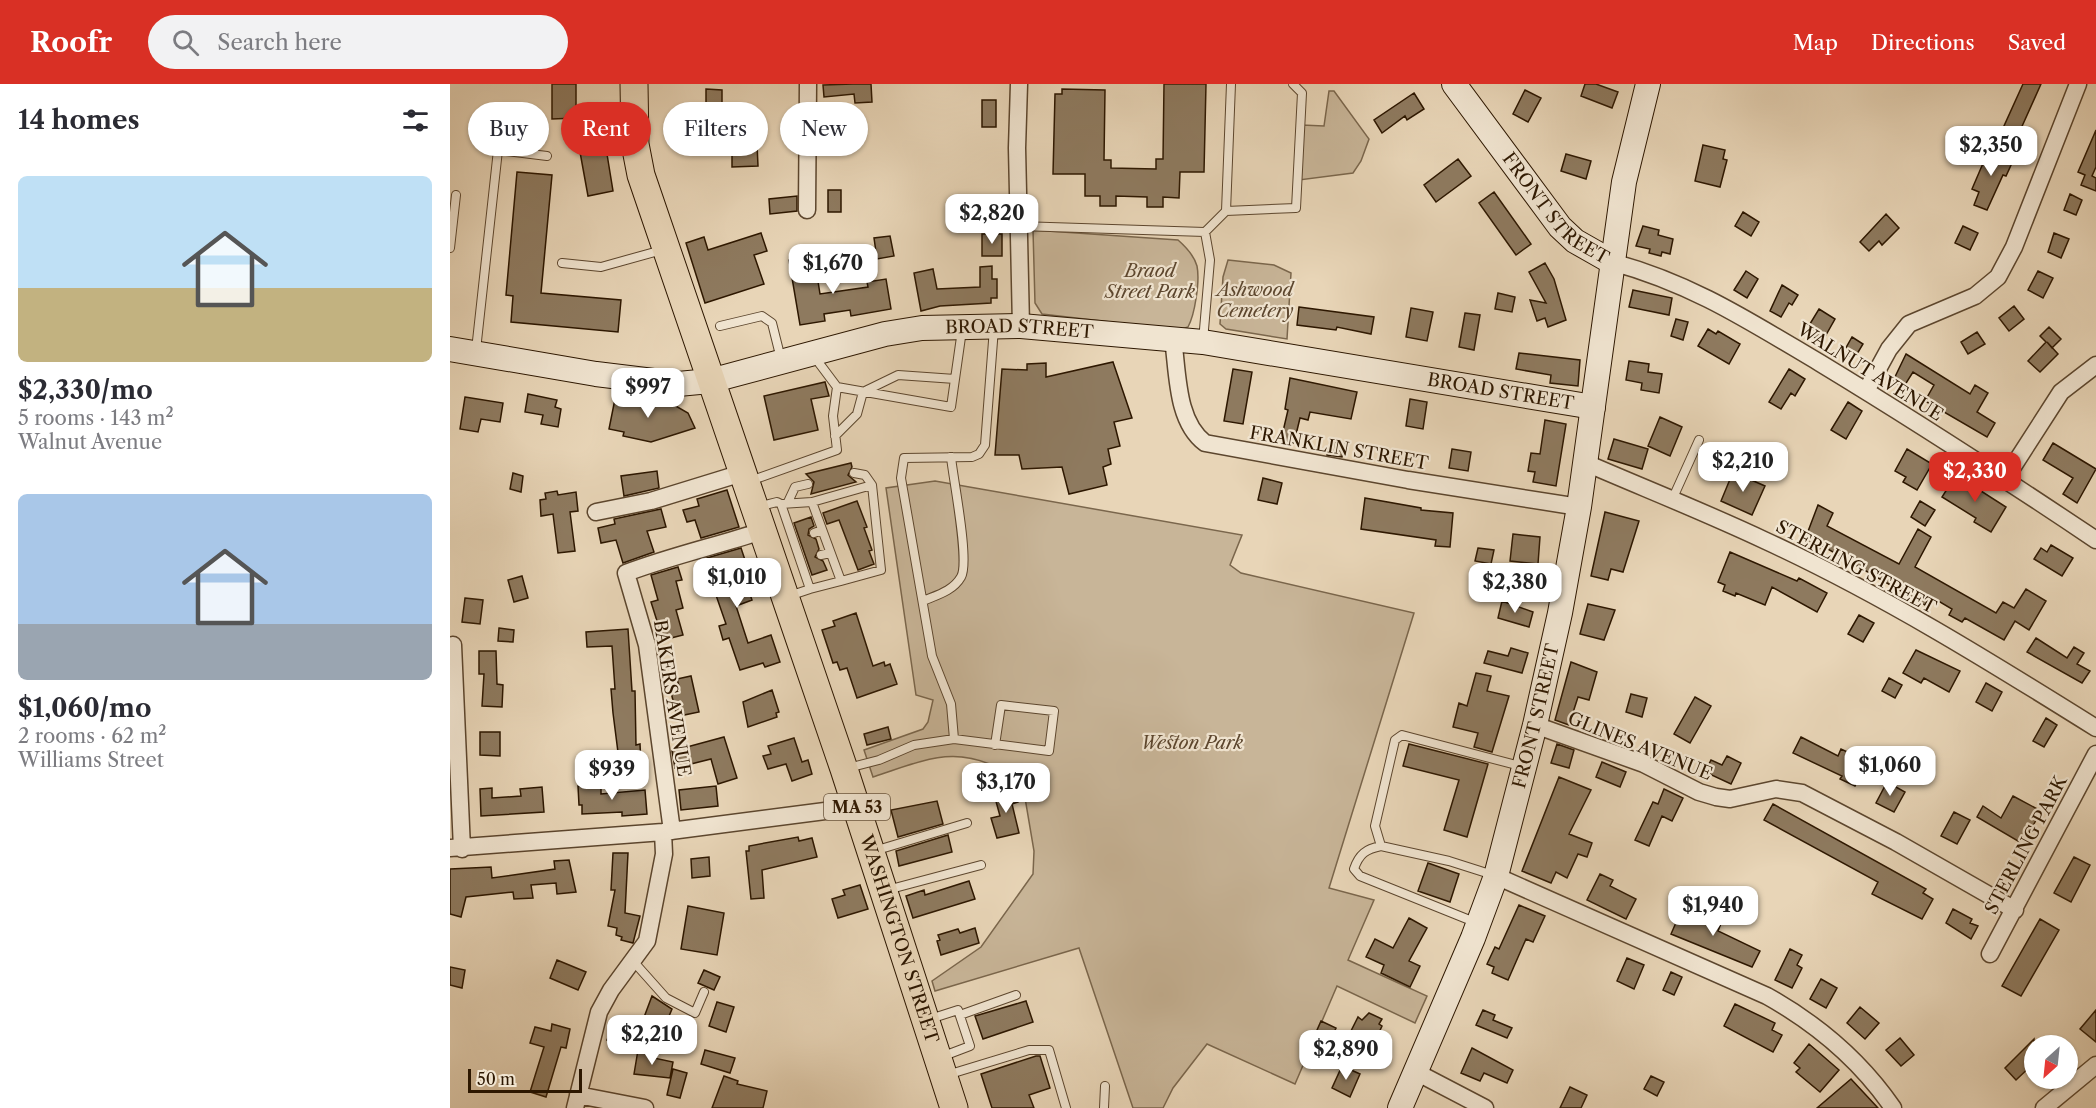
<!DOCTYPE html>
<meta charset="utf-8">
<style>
:root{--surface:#fff;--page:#f2f2f3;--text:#2b2b33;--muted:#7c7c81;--accent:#d93025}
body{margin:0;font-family:"Libre Caslon Text",serif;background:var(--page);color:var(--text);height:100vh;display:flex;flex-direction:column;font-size:22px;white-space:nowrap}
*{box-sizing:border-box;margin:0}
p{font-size:20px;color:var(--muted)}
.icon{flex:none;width:33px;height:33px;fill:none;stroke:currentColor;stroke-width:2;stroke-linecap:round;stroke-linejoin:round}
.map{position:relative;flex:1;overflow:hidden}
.details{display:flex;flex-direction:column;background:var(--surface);width:450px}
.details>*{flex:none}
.hud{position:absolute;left:18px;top:18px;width:570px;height:54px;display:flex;gap:12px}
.needle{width:39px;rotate:207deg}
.controls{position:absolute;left:1574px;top:951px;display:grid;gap:12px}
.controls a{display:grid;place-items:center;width:54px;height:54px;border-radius:50%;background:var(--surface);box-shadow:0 2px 4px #0004;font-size:30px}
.scale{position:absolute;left:18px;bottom:15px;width:114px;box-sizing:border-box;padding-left:6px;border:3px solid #2d1700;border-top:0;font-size:16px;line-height:21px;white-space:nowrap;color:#2d1700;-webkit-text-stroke:4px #f0e4d0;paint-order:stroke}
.price{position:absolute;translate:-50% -51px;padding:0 14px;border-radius:12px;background:#fff;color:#222;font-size:20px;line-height:39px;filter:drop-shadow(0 2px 3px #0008)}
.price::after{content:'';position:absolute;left:50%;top:36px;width:18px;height:14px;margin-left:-9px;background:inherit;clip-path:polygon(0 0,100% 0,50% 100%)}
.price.active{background:var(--accent);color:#fff}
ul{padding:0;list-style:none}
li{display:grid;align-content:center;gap:12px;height:318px;padding:0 18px}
li span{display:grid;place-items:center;height:186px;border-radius:9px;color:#555}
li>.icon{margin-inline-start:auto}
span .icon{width:108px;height:108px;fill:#fffc;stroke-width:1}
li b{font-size:26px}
h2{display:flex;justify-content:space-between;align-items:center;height:72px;padding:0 18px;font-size:26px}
.chip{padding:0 21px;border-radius:27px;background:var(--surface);box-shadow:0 2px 4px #0004;font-size:21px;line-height:54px}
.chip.active{background:var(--accent);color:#fff}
header{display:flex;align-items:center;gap:36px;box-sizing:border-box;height:84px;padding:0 30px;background:var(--accent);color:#fff}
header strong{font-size:28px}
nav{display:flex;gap:33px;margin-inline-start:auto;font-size:21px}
.search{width:420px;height:54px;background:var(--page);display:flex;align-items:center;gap:15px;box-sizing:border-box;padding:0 21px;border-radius:33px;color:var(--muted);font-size:22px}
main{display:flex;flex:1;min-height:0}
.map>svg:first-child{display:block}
.green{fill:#c8b598;stroke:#7a664c;stroke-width:1.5}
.building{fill:#8e7a5f;stroke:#2d1700;stroke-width:1.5}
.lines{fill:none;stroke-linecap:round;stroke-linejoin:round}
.lane-casing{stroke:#5c462e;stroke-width:10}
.street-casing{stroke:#5c462e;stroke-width:19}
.secondary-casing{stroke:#2d1700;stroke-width:26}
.primary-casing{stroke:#2d1700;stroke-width:29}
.lane{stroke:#f0e4d0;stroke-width:8}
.street{stroke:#f0e4d0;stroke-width:16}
.secondary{stroke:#f0e4d0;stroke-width:24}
.primary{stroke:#e8d5b7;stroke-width:27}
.labels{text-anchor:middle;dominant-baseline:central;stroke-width:4.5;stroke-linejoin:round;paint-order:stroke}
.shield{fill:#f0e4d0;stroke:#68543e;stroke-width:1.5}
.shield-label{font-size:16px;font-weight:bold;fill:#2d1700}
.street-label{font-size:18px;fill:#2d1700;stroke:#f0e4d0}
.park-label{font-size:18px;font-style:italic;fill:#5c462e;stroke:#f0e4d0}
</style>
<header>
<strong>Roofr</strong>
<div class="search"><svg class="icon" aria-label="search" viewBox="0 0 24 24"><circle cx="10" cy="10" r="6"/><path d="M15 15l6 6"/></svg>Search here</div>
<nav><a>Map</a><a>Directions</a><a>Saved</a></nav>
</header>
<main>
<section class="details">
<h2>14 homes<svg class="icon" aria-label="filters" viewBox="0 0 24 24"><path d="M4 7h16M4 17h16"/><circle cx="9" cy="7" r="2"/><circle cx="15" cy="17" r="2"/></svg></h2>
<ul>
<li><span style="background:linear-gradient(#bfe0f5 60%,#c2b280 0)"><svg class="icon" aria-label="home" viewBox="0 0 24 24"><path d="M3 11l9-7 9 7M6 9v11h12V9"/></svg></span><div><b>$2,330/mo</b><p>5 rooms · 143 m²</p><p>Walnut Avenue</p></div></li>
<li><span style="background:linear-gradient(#a9c7e8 70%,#9aa5b1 0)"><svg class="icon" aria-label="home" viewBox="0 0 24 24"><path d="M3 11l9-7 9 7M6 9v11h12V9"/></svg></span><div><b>$1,060/mo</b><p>2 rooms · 62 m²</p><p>Williams Street</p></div></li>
</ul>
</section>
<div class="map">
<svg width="1646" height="1024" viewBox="0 0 1646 1024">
<rect width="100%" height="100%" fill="#e8d5b7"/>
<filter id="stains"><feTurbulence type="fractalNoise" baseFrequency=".00333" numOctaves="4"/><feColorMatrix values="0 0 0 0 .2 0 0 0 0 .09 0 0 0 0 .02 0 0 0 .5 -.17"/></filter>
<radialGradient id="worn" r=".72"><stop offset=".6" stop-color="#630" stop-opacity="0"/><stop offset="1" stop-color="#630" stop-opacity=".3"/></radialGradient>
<path class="green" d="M879,7H884L919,55L911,77L903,89L849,96L852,41L874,42Z
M583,146L728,156C736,163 744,171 747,182C750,197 745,230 738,243L729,246L592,230L585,219Z
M778,176L824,181L841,189L837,255L776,245L770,240L773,193Z
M485,397L792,451L780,481L791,489L964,529L879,804L924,816L898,876L977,912L965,939L887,902L845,1000L757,960L723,1004L713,1024H683L629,864L485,907L482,897L531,863L583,790L584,767L572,696C511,659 485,672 423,693L414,666L473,645L478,638L483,616L466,611L436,404Z"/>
<path class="building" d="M102,0H126V34L102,35Z
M403,0H421L422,18L405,19L404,10L374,13L373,1Z
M714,0H756L754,88H730L729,114L713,113V123H697V113L666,112V122H650V112H635V90H603L605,10H612V5L655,6L654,76H661V84L706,85V75H713Z
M1135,0H1146L1168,8L1162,24L1131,12Z
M1573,0H1591L1569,49L1554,42Z
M256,5L272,6V21L256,20Z
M1075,6L1091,14L1078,38L1063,30Z
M964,9L974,25L957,36L955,32L932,49L924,36Z
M532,16H546V43H532Z
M223,38H240V46H250V62L223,63Z
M391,44L392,57L377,58L376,45Z
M1646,46V83L1642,92L1646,94V107L1631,101L1635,91L1628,88Z
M307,60L308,82L282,83V61Z
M1253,61L1275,66L1273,75L1277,76L1270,103L1245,97Z
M1540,63L1558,71L1556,77L1562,79L1556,92L1553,91L1537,126L1524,121L1529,108L1522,105Z
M156,64L163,107L138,112L130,68Z
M1116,70L1141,77L1136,95L1111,87Z
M1008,75L1021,92L986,118L974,101Z
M67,88L102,91L91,209L171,216L168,248L61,238L63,212L56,211Z
M378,106H391V128H378Z
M1044,108L1081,160L1066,171L1029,119Z
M1620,110L1632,116L1626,131L1614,126Z
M347,112V127L320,130L319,115Z
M1293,128L1309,138L1301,152L1285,142Z
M1436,130L1449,144L1432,161L1429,157L1419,167L1410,158Z
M1193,142L1209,146L1208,151L1223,155L1220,170L1212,168L1211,172L1199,169L1200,165L1186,162Z
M1513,142L1528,149L1520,166L1505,159Z
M311,149L317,167L304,171L314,200L255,219L236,159L254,153L258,166Z
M1604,149L1619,155L1611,174L1598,168Z
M532,150H552V172H532Z
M440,152L444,172L427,175L424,154Z
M364,172L370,210L418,203L417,198L436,195L441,225L401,232L400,226L374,230L375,237L350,241L339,176Z
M1095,179L1104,195L1116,236L1098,243L1095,234L1087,237L1080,216L1096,219L1079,188Z
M542,182V195H547V214H541V219L490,222L471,227L464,189L483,185L487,205L530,203V183Z
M1296,187L1308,195L1297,214L1284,206Z
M1588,187L1603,194L1593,214L1578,206Z
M1332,201L1348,211L1342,221L1339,219L1331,233L1320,227Z
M1183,206L1222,214L1219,231L1179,223Z
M1048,209L1065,213L1062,228L1045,225Z
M1564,222L1574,235L1559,247L1549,234Z
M849,223L924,233L921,250L887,243L886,246L847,241Z
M961,224L983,228L977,257L956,253Z
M1369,225L1385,235L1372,258L1355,248Z
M1015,229L1030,231L1024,266L1009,263Z
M1226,235L1238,238L1233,256L1221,252Z
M1599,243L1611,255L1602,264L1597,258L1608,270L1590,288L1578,277L1596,258L1590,252Z
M1258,245L1266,250L1268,247L1290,260L1279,280L1248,262Z
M1527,248L1535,260L1518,270L1511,258Z
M1402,253L1413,260L1404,275L1393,269Z
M1069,269L1130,276L1128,302L1100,299L1101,291L1066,285Z
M1456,270L1520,310L1525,301L1538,309L1527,328L1545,339L1537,353L1475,317L1484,301L1463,288L1453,304L1443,297Z
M1179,277L1199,280L1198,288L1212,290L1209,309L1191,306L1192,299L1176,296Z
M663,278L682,334L664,338L670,362L658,365L661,380L653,383L657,401L619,410L612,383L572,385L569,371H545L552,285L577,286V280L596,279V293Z
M783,285L802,288L793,340L774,337Z
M1339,285L1355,295L1345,312L1341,309L1331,325L1319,318Z
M840,294L907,308L901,335L860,328L858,336L850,334L844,359L831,356L838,326L835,325Z
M375,298L379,312L361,315L368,346L324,356L314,312Z
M78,310L107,316L105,323L111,325L108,343L91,340L93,331L75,328Z
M166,310L224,321L238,329L245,344L201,358L173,352L174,348L159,345Z
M15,313L53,319L50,338L31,335L28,348L10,345Z
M960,315L977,318L973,345L956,342Z
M1398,318L1412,327L1396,355L1381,346Z
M1210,333L1232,343L1220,372L1198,362Z
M1095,336L1116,340L1106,402L1083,398L1085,388L1078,387L1081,369L1090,370Z
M1164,355L1198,365L1192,385L1158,375Z
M880,357L895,360L892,373L877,371Z
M1603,359L1646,385L1627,419L1613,410L1623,394L1593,376Z
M1002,365L1021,368L1018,387L999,384Z
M1457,365L1482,380L1467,406L1453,398L1456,393L1445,387Z
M401,379L402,383L398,391L406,398L361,410L364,398L356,390Z
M207,387L209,404L174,412L171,392Z
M1283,388L1315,402L1302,431L1271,417Z
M63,389L73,392L71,408L60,405Z
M1506,391L1556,423L1541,448L1524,438L1526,434L1492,413Z
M813,394L832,399L827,420L808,416Z
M277,406L289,443L251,454L245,436L237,438L233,426L249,422L247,415Z
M107,407L108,411L126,408L128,427L120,428L125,467L108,469L103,430L91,432L90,416L96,415L95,409Z
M915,414L971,424V426L1003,429L1000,463L985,462L986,456L911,445Z
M407,417L417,443L414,444L422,466L419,467L424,480L408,486L389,436L377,440L373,429Z
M1470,417L1485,426L1475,442L1461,433Z
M1368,421L1383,429L1377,442L1449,480L1468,445L1481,453L1465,483L1546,529L1553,518L1564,524L1576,505L1596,517L1579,546L1565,537L1554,556L1515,534L1512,538L1499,531L1502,525L1480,512L1475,521L1371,461L1369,466L1354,458Z
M211,425L216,443L197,447L204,468L173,479L166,456L151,459L148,444L165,440L164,435Z
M1155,428L1189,437L1173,488L1161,485L1158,496L1141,492Z
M361,433L364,442L359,445L358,451L366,455L369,465L365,473L373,477L377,486L362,491L344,439Z
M1063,450L1090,453L1088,480L1060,477Z
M1601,461L1623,474L1612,492L1584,475L1591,464L1597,468Z
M291,464L298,485L292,487L302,516L286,522L298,559L321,551L330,578L315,583L313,579L290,586L279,554L273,556L269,542L276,540L259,491L255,493L250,476Z
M1028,464L1044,466L1041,480L1025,477Z
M1280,468L1347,497L1349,494L1377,509L1367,528L1322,503L1315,521L1286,509L1285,512L1273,507L1275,501L1268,498Z
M228,483L232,496L226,497L233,524L226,526L233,551L213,556L201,518L208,516L201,491Z
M72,492L78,514L64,518L58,496Z
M15,514L33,516L30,540L12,538Z
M1052,517L1083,528L1079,543L1048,534Z
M1138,520L1165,526L1154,556L1130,550Z
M406,529L423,582L434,578L435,582L440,580L447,600L407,614L397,584L390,586L387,578L383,579L372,546L385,542L383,537Z
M1409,531L1424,539L1413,558L1398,550Z
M49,544L64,546L63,558L48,557Z
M178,545L182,607H185L186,661L190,660L191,682L170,684L163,629L161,605H165L162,562L137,563L136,548Z
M1586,554L1617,574L1624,563L1634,569L1627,580L1640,587L1632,599L1577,568Z
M1061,564L1078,569L1072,589L1034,579L1038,567L1058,572Z
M1466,566L1510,587L1499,608L1474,594L1471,599L1453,589Z
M29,567H46L47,600L53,601L52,623L32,622L34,590H29Z
M1121,578L1147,588L1139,616L1128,613L1119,641L1105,636Z
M1026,589L1041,592L1037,607L1059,612L1042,668L1024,663L1028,649L1003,643L1009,619L1017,622Z
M241,592L249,628L234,631L233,627L226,629L220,604L229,602L227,595Z
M1439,594L1452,601L1445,614L1432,607Z
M1536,599L1552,608L1542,627L1526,618Z
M322,606L329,628L326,629L327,633L298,643L293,618Z
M1181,610L1197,614L1192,633L1176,628Z
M1245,613L1261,622L1240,659L1224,650Z
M1596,634L1607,641L1594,663L1583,657Z
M438,643L441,655L417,661L414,650Z
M30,648H50V672L30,671Z
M274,653L287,694L268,700L261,675L225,684L222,667Z
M1351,653L1388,672L1391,665L1404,671L1399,680L1413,687L1405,702L1390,695L1392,692L1343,669Z
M344,654L352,678L358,676L362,690L342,697L336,680L318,685L313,672L321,670L318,662Z
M959,660L1038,680L1017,753L994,746L1009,696L953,682Z
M1107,660L1124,666L1119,684L1101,679Z
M1277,672L1291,679L1281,700L1255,688L1261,676L1272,681Z
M1152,678L1176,688L1170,703L1146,693Z
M1109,693L1141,706L1119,750L1142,759L1137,773L1128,770L1117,794L1106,788L1101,799L1072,787Z
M1437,698L1455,708L1444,728L1426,719Z
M151,701V710L195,706L197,730L172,732V728L132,730V721H129L128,702Z
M266,702L268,722L231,726L229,706Z
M92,703L94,728L31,732L30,705L42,704V714L71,712L70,705Z
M565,705L568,718L562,720L569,749L547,754L541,734L550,732L544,710Z
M1214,705L1233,714L1222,737L1212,732L1199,762L1185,756L1203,718L1208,720Z
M1563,712L1591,727L1573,760L1527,733L1533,722L1551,734Z
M487,717L493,740L448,753L441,726Z
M1323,720L1476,805L1473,809L1483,815L1472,835L1422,810L1428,798L1314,736Z
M1504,728L1520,736L1507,760L1491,752Z
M498,751L502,768L449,782L446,767Z
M348,753L349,757L362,754L367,773L312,786L314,814L301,815L296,767H299V762Z
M163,769H178L175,829L190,832L183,859L171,856L172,853L166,851L167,844L158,842L165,806H161Z
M259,773L260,792L242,794L241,775Z
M1624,773L1640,781L1621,818L1604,809Z
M119,776L126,808L107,810L106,799L81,801L83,814L64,815L63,808L16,813L11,833L0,830V785L41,783L42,794L105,785L104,777Z
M978,779L1009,790L1000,818L968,807Z
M1150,790L1163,796L1160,802L1186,815L1176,835L1137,816Z
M519,797L525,815L463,834L456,812L474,806L475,811Z
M410,801L418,825L388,834L382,815L395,811L393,806Z
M1069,821L1095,832L1083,858L1076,855L1058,896L1042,889L1044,883L1037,880L1045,863L1049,865Z
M238,822L274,829L267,871L231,865Z
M1232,825L1251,833L1253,828L1272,837L1268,847L1310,867L1302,883L1221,850Z
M1503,825L1522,835L1520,839L1528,842L1521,855L1496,839Z
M959,834L977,844L959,877L970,882L960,903L931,889L934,881L916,873L925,855L943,864Z
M1590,835L1609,846L1571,912L1552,902Z
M525,844L529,859L491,871L487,857L490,856L488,851L508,845L510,849Z
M1340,865L1352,871L1347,881L1352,884L1342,904L1325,896Z
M1177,874L1194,881L1184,905L1167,897Z
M107,876L136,888L128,906L100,894Z
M0,883L15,886L12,904L0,901Z
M254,886L270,893L264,906L248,899Z
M1221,888L1232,893L1224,911L1213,906Z
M1371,895L1387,904L1376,924L1360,915Z
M202,912L222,925L214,944L193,936Z
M576,917L583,938L533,955L525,932Z
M267,918L284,923L276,948L259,942Z
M1285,920L1325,939L1322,946L1332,951L1323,968L1274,942Z
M1410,923L1429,939L1415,955L1397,939Z
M1033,926L1045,931L1043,936L1062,944L1057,954L1026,941Z
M1646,926V958L1630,945Z
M919,929L932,935L929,940L932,942L921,966L897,955L908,933L912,936Z
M165,936L188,944L180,965L157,956Z
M871,937L886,944L879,960L864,953Z
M102,940L120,945L116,964L111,963L96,1013L80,1008L94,963L80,959L85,943L101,947Z
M1450,954L1464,971L1451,982L1436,966Z
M1584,955V979L1566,996L1555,984Z
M1359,960L1389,986L1370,1008L1346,988L1350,984L1344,979Z
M1022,964L1063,986L1057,999L1034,989L1030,997L1011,989Z
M188,966L200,968L199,973L223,978L220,994L184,990Z
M255,966L285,974L280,989L251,980Z
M586,972H590L600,1004L579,1011L584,1024H542L531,990Z
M892,982L910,990L900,1013L882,1004Z
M223,985L237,989L230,1014L217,1011Z
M274,992L288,997L287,1000L317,1007L313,1024H262Z
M1201,992L1214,998L1207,1012L1194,1005Z
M1401,995L1428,1024H1367Z
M1120,1003L1137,1011L1131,1024H1110Z"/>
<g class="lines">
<g class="lane-casing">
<path id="lane" d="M776,127L846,124L852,9L843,0
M569,142L755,148L776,127L781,0
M0,164L6,111
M112,179L151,183L212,166
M270,242L312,232L322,239L331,275
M753,257L760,176L755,148
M26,266L48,66L97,72
M363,271L387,303L501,323L512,246
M385,352L407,330L413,308L448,291L505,295
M300,397L387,366L383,332L387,303
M1222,416L1249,356
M338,418L345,403L358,400
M362,418L422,401
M331,420L362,418L391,497L360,505
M307,423L327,418L331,420L360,505L339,512
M364,449L372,446
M371,471L380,469
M391,497L431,486L422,401L415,391L404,389
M473,517C487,511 503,507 511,493C520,478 503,394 501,373
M504,655L599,667L604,627L551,621L545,661
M398,684L429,676L464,661L504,655L501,620L482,572L451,394L454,374L522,373L529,370L535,361L544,244
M931,762C916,765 909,770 904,785L910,792L1027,839
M424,767L517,739
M1043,791L999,777L931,762L925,742L945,656L952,651L1074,683
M437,806L531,781
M183,877L216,914L245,929L254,908
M510,931L566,911
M480,935L508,926L520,962L491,973
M497,991L579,966H599L616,1024
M654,1024L655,1002"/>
</g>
<g class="street-casing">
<path id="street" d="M569,0L567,64L571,242
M357,126L358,0
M1162,178C1243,200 1299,237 1370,279C1464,336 1555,395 1646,456
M723,255C728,289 726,337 755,359L958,396L1129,423
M1416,307L1439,265L1459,240L1525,212L1548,193L1564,163L1628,0
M1136,379C1196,405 1257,429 1316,457C1431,510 1539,577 1646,644
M1555,395L1611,308L1646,281
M146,428L201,417L292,389
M3,561L12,765
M1085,641L1194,680L1249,708L1266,713L1280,715L1326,705L1352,709L1446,758L1565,826
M222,747L197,561L176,489C221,472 266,462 312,447
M0,764L213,748L406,723
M1046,792L1317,912C1367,940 1410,976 1443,1024
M1540,870L1646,670
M966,988L1035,1024
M128,1011L195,1024
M125,1024L149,928L161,906L197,857L214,770L213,748
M1594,1024L1646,981"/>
</g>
<g class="secondary-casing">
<g id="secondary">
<path id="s1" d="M1004,0L1110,143L1125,157L1162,178"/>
<path id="s2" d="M0,265L146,290L228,300L260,297L435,250L472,244L571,242L753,258L1143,323"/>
<path id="s3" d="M950,1024L1023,854L1046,792L1085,641L1110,529L1129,423L1174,98L1198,0"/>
</g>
</g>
<g class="primary-casing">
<g id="primary">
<path id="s4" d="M184,0L185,60L191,91L394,685L504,1024"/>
</g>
</g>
<use href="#lane" class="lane"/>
<use href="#street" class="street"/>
<use href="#secondary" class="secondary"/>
<use href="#primary" class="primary"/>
</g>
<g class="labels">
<rect class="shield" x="374" y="710" width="66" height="26" rx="4.5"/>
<g class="shield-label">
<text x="407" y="723">MA 53</text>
</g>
<g class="street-label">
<text stroke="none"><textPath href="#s1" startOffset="162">FRONT STREET</textPath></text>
<text stroke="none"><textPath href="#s2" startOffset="579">BROAD STREET</textPath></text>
<text transform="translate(1420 288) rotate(32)">WALNUT AVENUE</text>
<text stroke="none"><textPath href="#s2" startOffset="1065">BROAD STREET</textPath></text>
<text transform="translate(889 364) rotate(10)">FRANKLIN STREET</text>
<text transform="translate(1406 483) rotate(28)">STERLING STREET</text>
<text transform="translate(222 614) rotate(81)">BAKERS AVENUE</text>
<text stroke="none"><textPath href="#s3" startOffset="416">FRONT STREET</textPath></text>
<text transform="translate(1190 662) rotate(22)">GLINES AVENUE</text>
<text transform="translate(1576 761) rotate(-62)">STERLING PARK</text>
<text stroke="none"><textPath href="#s4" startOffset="898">WASHINGTON STREET</textPath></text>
</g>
<g class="park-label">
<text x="700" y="187">Braod<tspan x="700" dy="21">Street Park</tspan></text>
<text x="805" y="206">Ashwood<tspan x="805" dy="21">Cemetery</tspan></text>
<text x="742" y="659">Weston Park</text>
</g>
</g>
<rect width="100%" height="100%" filter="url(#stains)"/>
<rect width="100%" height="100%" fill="url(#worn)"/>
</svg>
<div class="controls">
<a><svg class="needle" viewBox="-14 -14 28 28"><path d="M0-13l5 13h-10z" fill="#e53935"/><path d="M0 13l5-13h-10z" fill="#7c7c81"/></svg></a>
</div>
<div class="scale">50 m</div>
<b class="price" style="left:1541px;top:93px">$2,350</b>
<b class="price" style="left:542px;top:161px">$2,820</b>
<b class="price" style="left:383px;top:211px">$1,670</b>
<b class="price" style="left:198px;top:335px">$997</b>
<b class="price" style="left:1293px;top:409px">$2,210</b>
<b class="price active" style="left:1525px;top:419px">$2,330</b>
<b class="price" style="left:287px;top:525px">$1,010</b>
<b class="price" style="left:1065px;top:530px">$2,380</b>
<b class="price" style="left:1440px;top:713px">$1,060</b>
<b class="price" style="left:162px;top:717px">$939</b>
<b class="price" style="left:556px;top:730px">$3,170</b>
<b class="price" style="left:1263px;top:853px">$1,940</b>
<b class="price" style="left:202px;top:982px">$2,210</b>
<b class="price" style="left:896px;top:997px">$2,890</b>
<div class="hud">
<a class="chip">Buy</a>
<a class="chip active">Rent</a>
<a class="chip">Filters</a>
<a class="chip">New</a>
</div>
</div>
</main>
